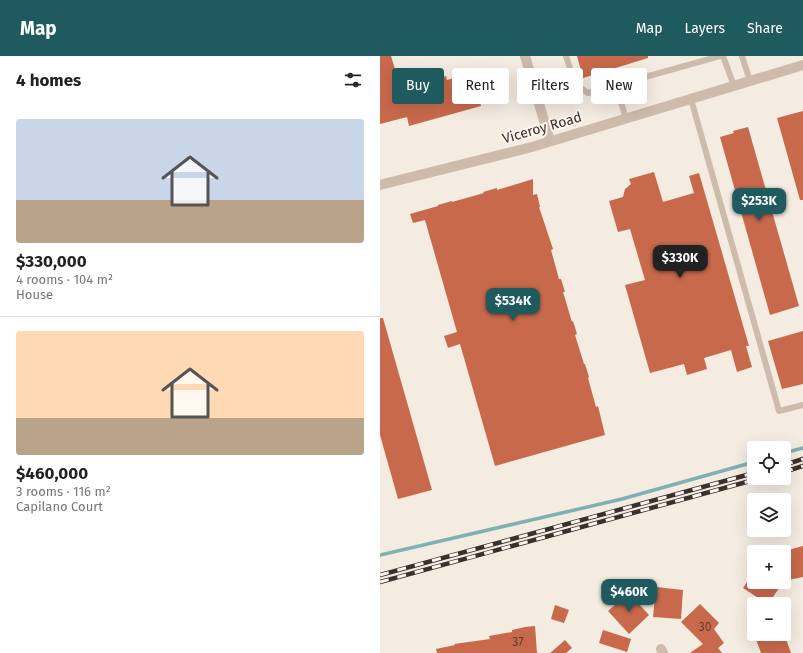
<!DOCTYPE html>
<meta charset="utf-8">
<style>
:root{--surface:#fff;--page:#f6f6f6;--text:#222;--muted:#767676;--line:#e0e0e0;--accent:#1f5a5e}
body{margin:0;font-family:"Fira Sans",sans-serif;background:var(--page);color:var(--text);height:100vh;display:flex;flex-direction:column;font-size:15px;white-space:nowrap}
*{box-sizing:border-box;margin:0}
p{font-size:13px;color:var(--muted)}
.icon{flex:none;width:22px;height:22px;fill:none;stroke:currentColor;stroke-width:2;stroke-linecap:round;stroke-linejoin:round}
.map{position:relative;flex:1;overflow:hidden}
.drawer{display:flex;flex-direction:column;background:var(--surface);width:380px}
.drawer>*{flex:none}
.top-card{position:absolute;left:12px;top:12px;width:351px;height:36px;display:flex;gap:8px}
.controls{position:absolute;left:367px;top:385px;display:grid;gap:8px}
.controls a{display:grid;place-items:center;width:44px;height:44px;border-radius:4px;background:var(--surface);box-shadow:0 4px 16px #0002;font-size:20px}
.price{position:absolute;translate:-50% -34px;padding:0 9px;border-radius:8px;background:var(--accent);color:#fff;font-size:13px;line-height:26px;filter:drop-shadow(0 1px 2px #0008)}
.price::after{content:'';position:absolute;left:50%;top:24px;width:12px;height:9px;margin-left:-6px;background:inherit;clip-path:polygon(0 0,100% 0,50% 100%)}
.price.current{background:#222;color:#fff}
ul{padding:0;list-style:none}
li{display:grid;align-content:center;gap:8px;height:212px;padding:0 16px}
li+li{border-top:1px solid var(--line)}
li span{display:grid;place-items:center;height:124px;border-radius:4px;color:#555}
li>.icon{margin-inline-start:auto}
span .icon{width:72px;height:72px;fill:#fffc;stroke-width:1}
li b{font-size:17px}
h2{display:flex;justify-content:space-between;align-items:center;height:48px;padding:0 16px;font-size:17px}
.chip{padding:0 14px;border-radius:4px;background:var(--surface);box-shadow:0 4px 16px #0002;font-size:14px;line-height:36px}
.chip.current{background:var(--accent);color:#fff}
header{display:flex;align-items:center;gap:24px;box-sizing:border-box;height:56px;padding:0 20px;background:var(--accent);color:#fff}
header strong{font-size:19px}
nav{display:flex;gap:22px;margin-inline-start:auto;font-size:14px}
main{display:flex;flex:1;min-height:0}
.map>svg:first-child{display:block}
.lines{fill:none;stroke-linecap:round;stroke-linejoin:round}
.stream{stroke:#7fb0b2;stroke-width:3.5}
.building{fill:#c8694b}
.lane{stroke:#cdbbac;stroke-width:6}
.street{stroke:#cdbbac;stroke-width:10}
.rail-casing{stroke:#3b302b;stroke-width:4.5}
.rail{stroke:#fbf5ee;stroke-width:3;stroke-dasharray:9;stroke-linecap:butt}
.labels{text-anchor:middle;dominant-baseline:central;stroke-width:4;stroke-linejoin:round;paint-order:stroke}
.number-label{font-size:12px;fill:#5e3e33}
.street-label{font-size:14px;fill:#3b302b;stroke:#fbf5ee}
</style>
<header>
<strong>Map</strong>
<nav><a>Map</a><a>Layers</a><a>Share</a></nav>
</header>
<main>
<section class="drawer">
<h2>4 homes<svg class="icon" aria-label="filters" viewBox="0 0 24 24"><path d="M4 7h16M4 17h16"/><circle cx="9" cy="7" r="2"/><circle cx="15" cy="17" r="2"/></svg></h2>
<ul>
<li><span style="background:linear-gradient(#c9d6e8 65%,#b9a48a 0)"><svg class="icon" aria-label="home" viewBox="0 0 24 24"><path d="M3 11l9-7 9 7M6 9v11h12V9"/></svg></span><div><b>$330,000</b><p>4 rooms · 104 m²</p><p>House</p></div></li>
<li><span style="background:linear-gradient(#ffd9b3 70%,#b9a48a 0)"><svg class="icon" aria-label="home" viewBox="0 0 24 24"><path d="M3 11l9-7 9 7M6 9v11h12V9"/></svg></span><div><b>$460,000</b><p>3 rooms · 116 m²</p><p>Capilano Court</p></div></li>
</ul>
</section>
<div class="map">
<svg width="423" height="597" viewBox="0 0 423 597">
<rect width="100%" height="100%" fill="#f4ebe1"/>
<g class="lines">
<path class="stream" d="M404,397L423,392
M0,499L242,443L374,406"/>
</g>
<path class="building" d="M0,0H11L22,36L45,30L44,26L66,20L67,24L81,20V23L93,19L101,50L29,70L27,61L0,68Z
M197,0H268V2L203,22Z
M423,55V144H420L397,62Z
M368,71L419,250L390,259L340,81L354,77L353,75Z
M274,116L283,146L314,137L309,120L319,117L369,290H366L372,311L357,316L351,294L324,302L327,313L307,319L304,308L270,317L245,229L265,224L250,173L238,176L229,145L243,141L245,133L251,128L249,123Z
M153,123V139L157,138L160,151H159L173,193L171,194L179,223H181L185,236H183L192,266L193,265L197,278L195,279L204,308H205L209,321L208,322L216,351L218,350L225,379L115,410L80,288L68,292L64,280L77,276L45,164L33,167L30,158L58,150V149L72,145V146L104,137L103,136L117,132V134Z
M0,262H3L52,434L18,443L0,379Z
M423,275V328L402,333L388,285Z
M423,490V521L404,525V495Z
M367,526H403L389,547H386L363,532Z
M276,531L303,534L301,563L273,561Z
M249,537L269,559L249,578L228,555Z
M320,548L339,567L334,573L344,587L338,592L342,597H310L323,588L301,566Z
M175,549L189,554L184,567L171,563Z
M155,570L157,597H57L56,593L75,589L74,588L110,583L109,580L132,576V574L145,571Z
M223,574L251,583L247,596L219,587Z
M374,578H397L399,585L406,583L411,597H381Z
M185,584L192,592L186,597H170Z"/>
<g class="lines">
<path class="lane" d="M186,0L195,28L208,37L340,0
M343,0L354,30
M362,0L370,25
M236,29L246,63
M311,43L399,355L423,349"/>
<path class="street" d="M145,0L170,85
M0,129L152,91L423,9
M281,593L283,597"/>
<g class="rail-casing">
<path id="rail" d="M404,409L423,403
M404,416L423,410
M0,519L374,417
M0,526L381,422"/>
</g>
<use href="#rail" class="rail"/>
</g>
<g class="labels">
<g class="number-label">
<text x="325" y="571">30</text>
<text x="138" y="586">37</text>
</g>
<g class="street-label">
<text transform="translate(162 72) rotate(-16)">Viceroy Road</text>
</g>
</g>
</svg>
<div class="controls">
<a><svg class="icon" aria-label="locate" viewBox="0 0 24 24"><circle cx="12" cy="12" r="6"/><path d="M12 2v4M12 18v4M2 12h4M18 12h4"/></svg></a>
<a><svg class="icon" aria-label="layers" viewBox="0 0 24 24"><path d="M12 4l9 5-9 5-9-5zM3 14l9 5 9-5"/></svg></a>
<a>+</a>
<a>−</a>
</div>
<b class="price" style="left:379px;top:166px">$253K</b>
<b class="price current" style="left:300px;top:223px">$330K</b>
<b class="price" style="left:133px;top:266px">$534K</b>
<b class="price" style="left:249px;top:557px">$460K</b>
<div class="top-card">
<a class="chip current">Buy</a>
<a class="chip">Rent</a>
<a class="chip">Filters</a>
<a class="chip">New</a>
</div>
</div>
</main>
